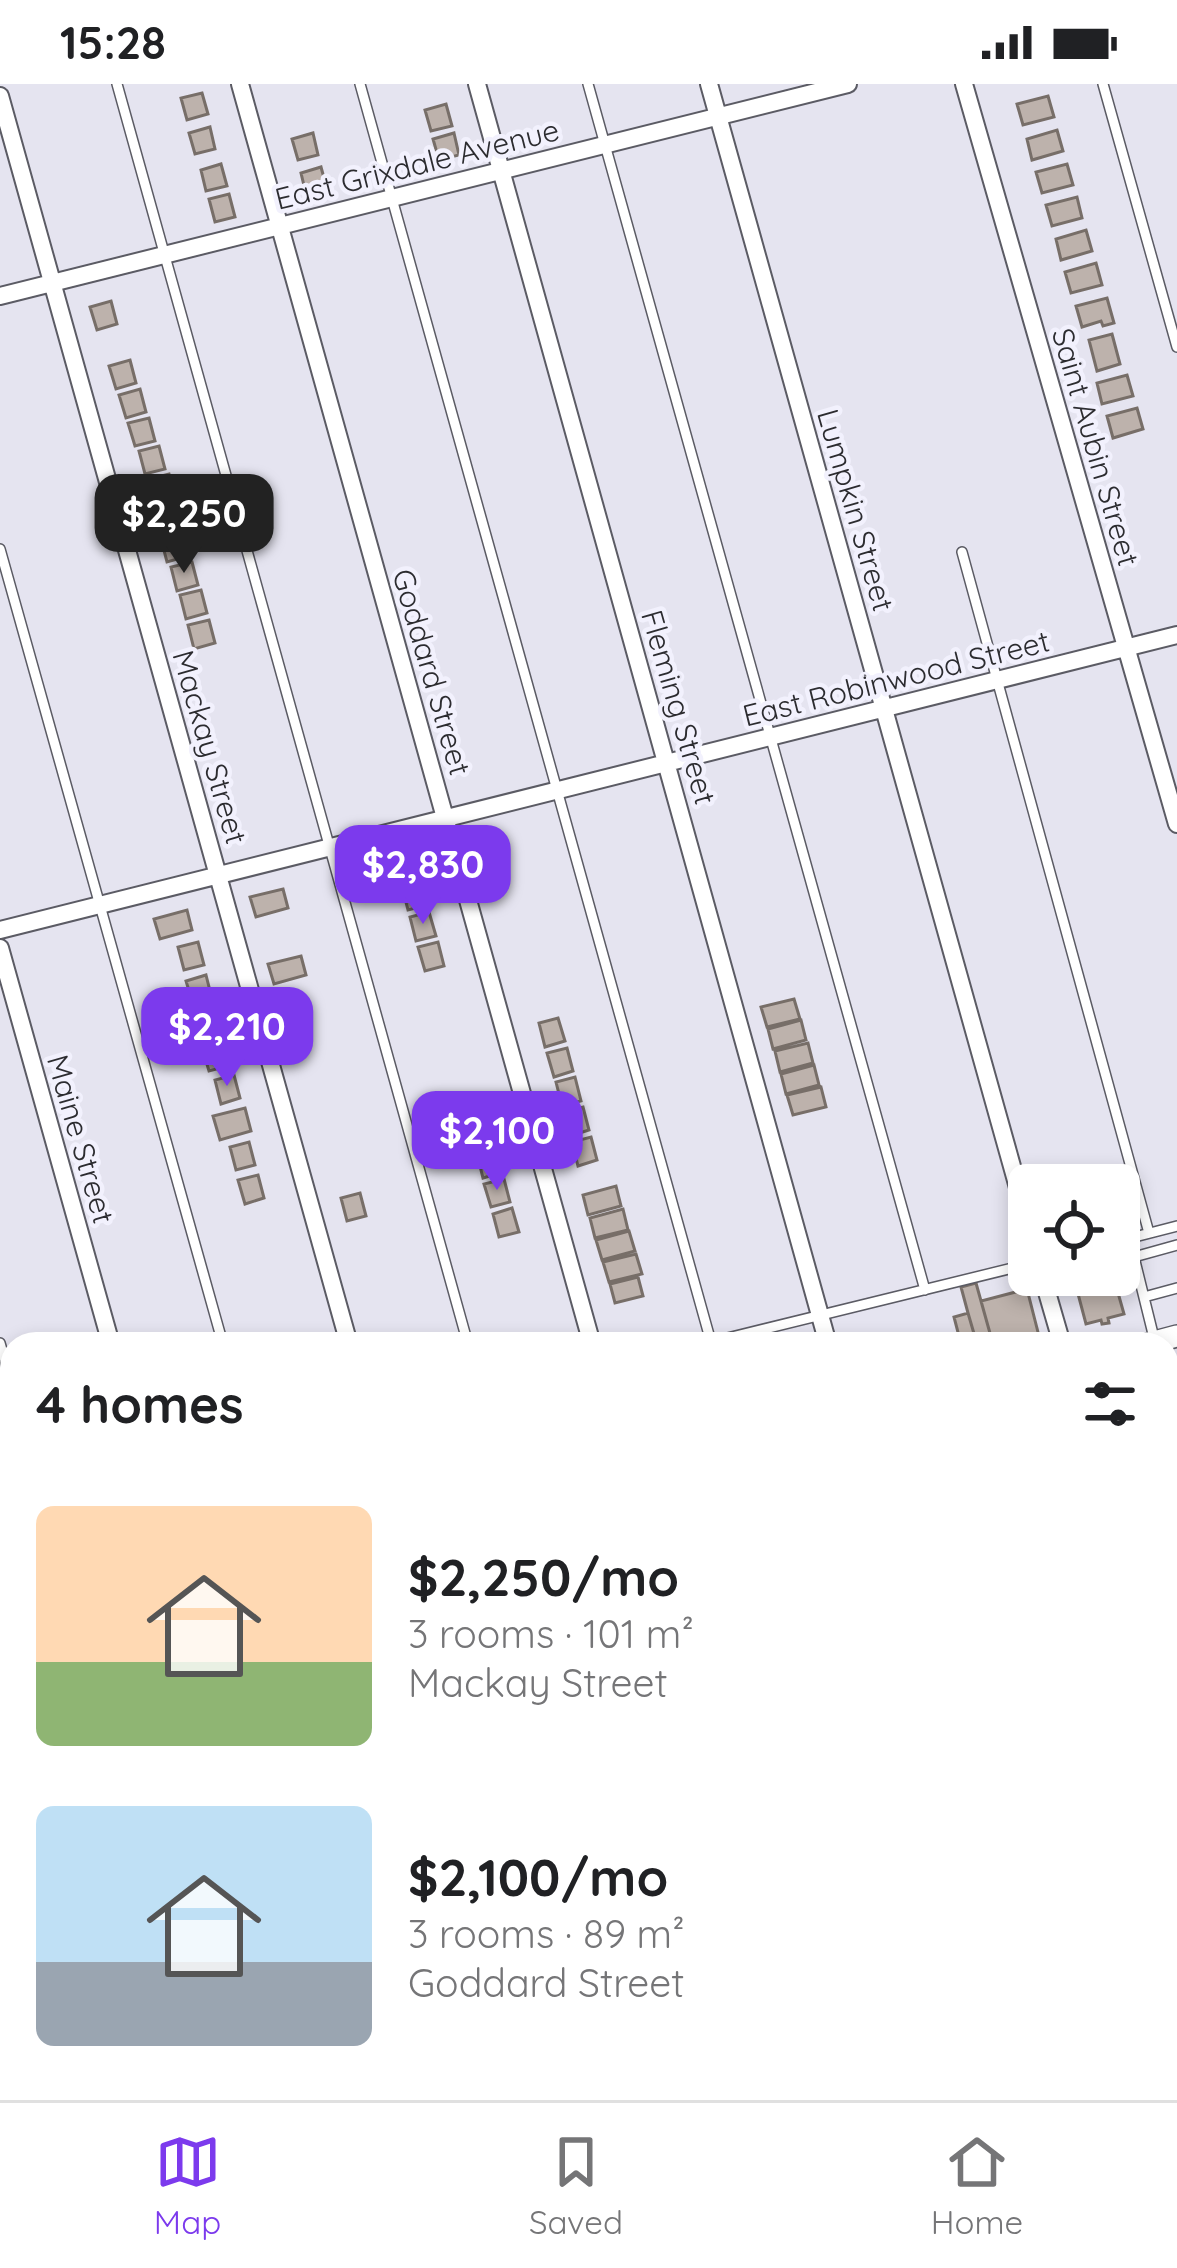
<!DOCTYPE html>
<meta charset="utf-8">
<style>
:root{--surface:#fff;--page:#f2f2f2;--text:#202124;--muted:#757577;--line:#e0e0e0;--accent:#7c3aed}
body{margin:0;font-family:Quicksand,sans-serif;background:var(--page);color:var(--text);height:100vh;display:flex;flex-direction:column;font-size:45px;white-space:nowrap}
*{box-sizing:border-box;margin:0}
p{font-size:39px;color:var(--muted)}
.icon{flex:none;width:66px;height:66px;fill:none;stroke:currentColor;stroke-width:2;stroke-linecap:round;stroke-linejoin:round}
.map{position:relative;flex:1;overflow:hidden}
.drawer{position:absolute;left:0px;top:1248px;width:1179px;height:768px;display:flex;flex-direction:column;background:var(--surface);border-radius:36px 36px 0 0;box-shadow:0 6px 18px #0003}
.drawer>*{flex:none}
.fabs{position:absolute;left:1008px;top:1080px;display:grid;gap:24px}
.fabs a{display:grid;place-items:center;width:132px;height:132px;border-radius:18px;background:var(--surface);box-shadow:0 6px 18px #0003;font-size:60px}
.price{position:absolute;translate:-50% -102px;padding:0 27px;border-radius:24px;background:var(--accent);color:#fff;font-size:39px;line-height:78px;filter:drop-shadow(0 3px 6px #0008)}
.price::after{content:'';position:absolute;left:50%;top:72px;width:36px;height:27px;margin-left:-18px;background:inherit;clip-path:polygon(0 0,100% 0,50% 100%)}
.price.active{background:#222;color:#fff}
ul{padding:0;list-style:none}
li{display:flex;align-items:center;gap:36px;height:300px;padding:0 36px}
li span{display:grid;place-items:center;flex:none;width:336px;height:240px;border-radius:18px;color:#555}
li>.icon{margin-inline-start:auto}
span .icon{width:144px;height:144px;fill:#fffc;stroke-width:1}
li b{font-size:51px}
h2{display:flex;justify-content:space-between;align-items:center;height:144px;padding:0 36px;font-size:51px}
.status{display:flex;justify-content:space-between;align-items:center;height:84px;padding:0 60px;background:var(--surface);direction:ltr}
.status svg{height:33px;fill:currentColor}
.tabs{display:flex;justify-content:space-around;align-items:center;height:168px;border-top:3px solid var(--line);background:var(--surface);font-size:33px;color:var(--muted)}
.tabs a{display:grid;justify-items:center;gap:6px}
.tabs .active{color:var(--accent)}
.map>svg:first-child{display:block}
.building{fill:#bdb2ac;stroke:#776e68;stroke-width:3}
.lines{fill:none;stroke-linecap:round;stroke-linejoin:round}
.service-casing{stroke:#5b5b64;stroke-width:12}
.minor-casing{stroke:#5b5b64;stroke-width:20}
.tertiary-casing{stroke:#5b5b64;stroke-width:24}
.secondary-casing{stroke:#5b5b64;stroke-width:27}
.service{stroke:#fff;stroke-width:9}
.minor{stroke:#fff;stroke-width:16}
.tertiary{stroke:#fff;stroke-width:21}
.secondary{stroke:#fff;stroke-width:24}
.labels{text-anchor:middle;dominant-baseline:central;stroke-width:9;stroke-linejoin:round;paint-order:stroke}
.street-label{font-size:30px;fill:#2c2c30;stroke:#f2f1fd}
</style>
<div class="status"><b>15:28</b><svg viewBox="0 0 49 12"><path d="M0 12V9h3v3zM5 12V6h3v6zM10 12V3h3v9zM15 12V0h3v12zM26 1h20v11H26zM47 4h2v5h-2z"/></svg></div>
<div class="map">
<svg width="1177" height="2016" viewBox="0 0 1177 2016">
<rect width="100%" height="100%" fill="#e5e4f0"/>
<path class="building" d="M202,9L208,30L187,36L181,14Z
M1048,12L1054,33L1023,41L1017,20Z
M446,20L452,42L431,47L425,26Z
M210,43L215,65L195,70L189,49Z
M1057,46L1063,67L1032,76L1027,55Z
M313,49L318,71L298,76L292,55Z
M454,49L459,71L439,76L433,55Z
M221,80L227,102L206,107L201,86Z
M1067,80L1073,101L1042,109L1036,88Z
M321,83L327,105L306,110L301,89Z
M229,110L235,133L215,138L209,115Z
M1077,113L1082,134L1052,142L1046,121Z
M1086,146L1092,167L1061,176L1056,155Z
M1096,179L1102,201L1071,209L1065,188Z
M1107,214L1114,239L1103,242L1101,237L1082,243L1076,222Z
M111,217L117,240L97,246L90,223Z
M1112,250L1120,280L1097,287L1089,256Z
M130,276L136,299L116,305L109,282Z
M1127,291L1133,312L1102,320L1097,299Z
M140,305L146,328L126,334L119,311Z
M1137,324L1143,345L1113,354L1107,332Z
M149,334L155,357L135,362L128,339Z
M159,362L165,385L145,390L139,367Z
M169,390L175,413L155,419L149,395Z
M177,420L183,443L162,448L156,425Z
M181,449L188,472L167,478L161,455Z
M192,478L198,501L177,507L171,483Z
M201,506L207,529L186,535L180,511Z
M209,536L215,559L194,565L188,541Z
M413,769L419,792L400,798L393,774Z
M421,797L428,821L408,826L402,803Z
M283,805L288,824L256,833L250,813Z
M187,826L192,846L160,855L154,835Z
M429,828L436,852L416,857L410,833Z
M198,858L204,881L184,886L178,863Z
M438,858L444,882L425,887L418,863Z
M301,872L306,891L274,900L268,880Z
M206,891L212,915L193,920L186,897Z
M794,915L800,935L767,943L761,923Z
M213,925L220,948L200,954L194,930Z
M558,934L565,957L545,963L539,939Z
M801,936L806,956L773,965L768,945Z
M222,959L228,982L209,987L202,964Z
M808,959L813,979L780,988L775,967Z
M567,964L573,987L554,993L547,969Z
M814,981L819,1001L786,1010L781,990Z
M234,991L240,1014L221,1020L215,996Z
M575,993L581,1017L562,1022L556,998Z
M821,1003L826,1023L793,1031L787,1011Z
M583,1023L589,1046L570,1052L563,1028Z
M245,1024L251,1047L220,1056L213,1032Z
M591,1053L597,1076L578,1082L572,1058Z
M249,1058L255,1081L236,1086L230,1063Z
M496,1065L503,1088L483,1094L477,1070Z
M258,1091L264,1114L245,1120L238,1096Z
M504,1095L510,1118L491,1123L484,1100Z
M616,1102L621,1122L588,1131L583,1111Z
M360,1109L366,1132L347,1137L341,1114Z
M512,1124L519,1148L499,1153L493,1130Z
M623,1125L628,1146L595,1154L590,1134Z
M629,1147L635,1167L602,1176L596,1156Z
M636,1170L642,1190L609,1198L603,1178Z
M1073,1191H1113L1124,1230L1108,1234L1109,1239L1102,1240L1101,1236L1086,1240Z
M638,1193L643,1212L615,1219L610,1200Z
M976,1199L981,1217L993,1260H977L968,1229L961,1203Z
M1027,1205L1041,1260H993L981,1217Z
M968,1229L977,1260H961L954,1233Z
M1177,1320V1370L1167,1372V1323Z
M12,1609V1667L0,1670V1612Z
M11,1758L12,1807L0,1810V1761Z
M272,2004H334L337,2016H282Z"/>
<g class="lines">
<g class="service-casing">
<path id="service" d="M117,0L468,1260
M360,0L711,1258
M588,0L925,1206
M1103,0L1177,263
M0,465L223,1260
M962,468L1149,1149
M1119,1157L1177,1142
M1144,1213L1177,1204
M1155,1258L1134,1173L1177,1161
M0,1259L12,1301
M703,1260L1029,1180
M1167,1384L1177,1381
M0,1436L12,1433
M0,1593L12,1590
M251,2004L262,2016
M345,2004L348,2016
M613,2004L617,2016"/>
</g>
<g class="minor-casing">
<path id="minor" d="M240,0L592,1260
M477,0L828,1260
M709,0L1029,1143
M964,0L1177,740
M0,12L349,1260
M0,212L848,0
M0,846L1177,551
M0,864L111,1260
M1042,1191L1062,1260
M1167,1620L1177,1657
M1167,1978L1177,1975
M481,2004L484,2016
M744,2004L748,2016
M1008,2004L1012,2016
M170,2016L182,2004
M1028,2016L1071,2004"/>
</g>
<g class="tertiary-casing">
<path id="tertiary" d="M1147,1260L1177,1252
M0,1547L12,1544"/>
</g>
<g class="secondary-casing">
<path id="secondary" d="M0,1946L12,1960
M52,2004L63,2016"/>
</g>
<use href="#service" class="service"/>
<use href="#minor" class="minor"/>
<use href="#tertiary" class="tertiary"/>
<use href="#secondary" class="secondary"/>
</g>
<g class="labels">
<g class="street-label">
<text transform="translate(417 80) rotate(-14)">East Grixdale Avenue</text>
<text transform="translate(1096 363) rotate(74)">Saint Aubin Street</text>
<text transform="translate(856 426) rotate(74)">Lumpkin Street</text>
<text transform="translate(432 588) rotate(74)">Goddard Street</text>
<text transform="translate(896 594) rotate(-14)">East Robinwood Street</text>
<text transform="translate(679 623) rotate(74)">Fleming Street</text>
<text transform="translate(210 663) rotate(74)">Mackay Street</text>
<text transform="translate(81 1055) rotate(74)">Maine Street</text>
</g>
</g>
</svg>
<div class="fabs">
<a><svg class="icon" aria-label="locate" viewBox="0 0 24 24"><circle cx="12" cy="12" r="6"/><path d="M12 2v4M12 18v4M2 12h4M18 12h4"/></svg></a>
</div>
<b class="price active" style="left:184px;top:492px">$2,250</b>
<b class="price" style="left:423px;top:843px">$2,830</b>
<b class="price" style="left:227px;top:1005px">$2,210</b>
<b class="price" style="left:497px;top:1109px">$2,100</b>
<section class="drawer">
<h2>4 homes<svg class="icon" aria-label="filters" viewBox="0 0 24 24"><path d="M4 7h16M4 17h16"/><circle cx="9" cy="7" r="2"/><circle cx="15" cy="17" r="2"/></svg></h2>
<ul>
<li><span style="background:linear-gradient(#ffd9b3 65%,#8fb573 0)"><svg class="icon" aria-label="home" viewBox="0 0 24 24"><path d="M3 11l9-7 9 7M6 9v11h12V9"/></svg></span><div><b>$2,250/mo</b><p>3 rooms · 101 m²</p><p>Mackay Street</p></div></li>
<li><span style="background:linear-gradient(#bfe0f5 65%,#9aa5b1 0)"><svg class="icon" aria-label="home" viewBox="0 0 24 24"><path d="M3 11l9-7 9 7M6 9v11h12V9"/></svg></span><div><b>$2,100/mo</b><p>3 rooms · 89 m²</p><p>Goddard Street</p></div></li>
</ul>
</section>
</div>
<nav class="tabs">
<a class="active"><svg class="icon" aria-label="map" viewBox="0 0 24 24"><path d="M3 6l6-2 6 2 6-2v14l-6 2-6-2-6 2zM9 4v14M15 6v14"/></svg>Map</a>
<a><svg class="icon" aria-label="saved" viewBox="0 0 24 24"><path d="M7 4h10v16l-5-4-5 4z"/></svg>Saved</a>
<a><svg class="icon" aria-label="home" viewBox="0 0 24 24"><path d="M3 11l9-7 9 7M6 9v11h12V9"/></svg>Home</a>
</nav>
